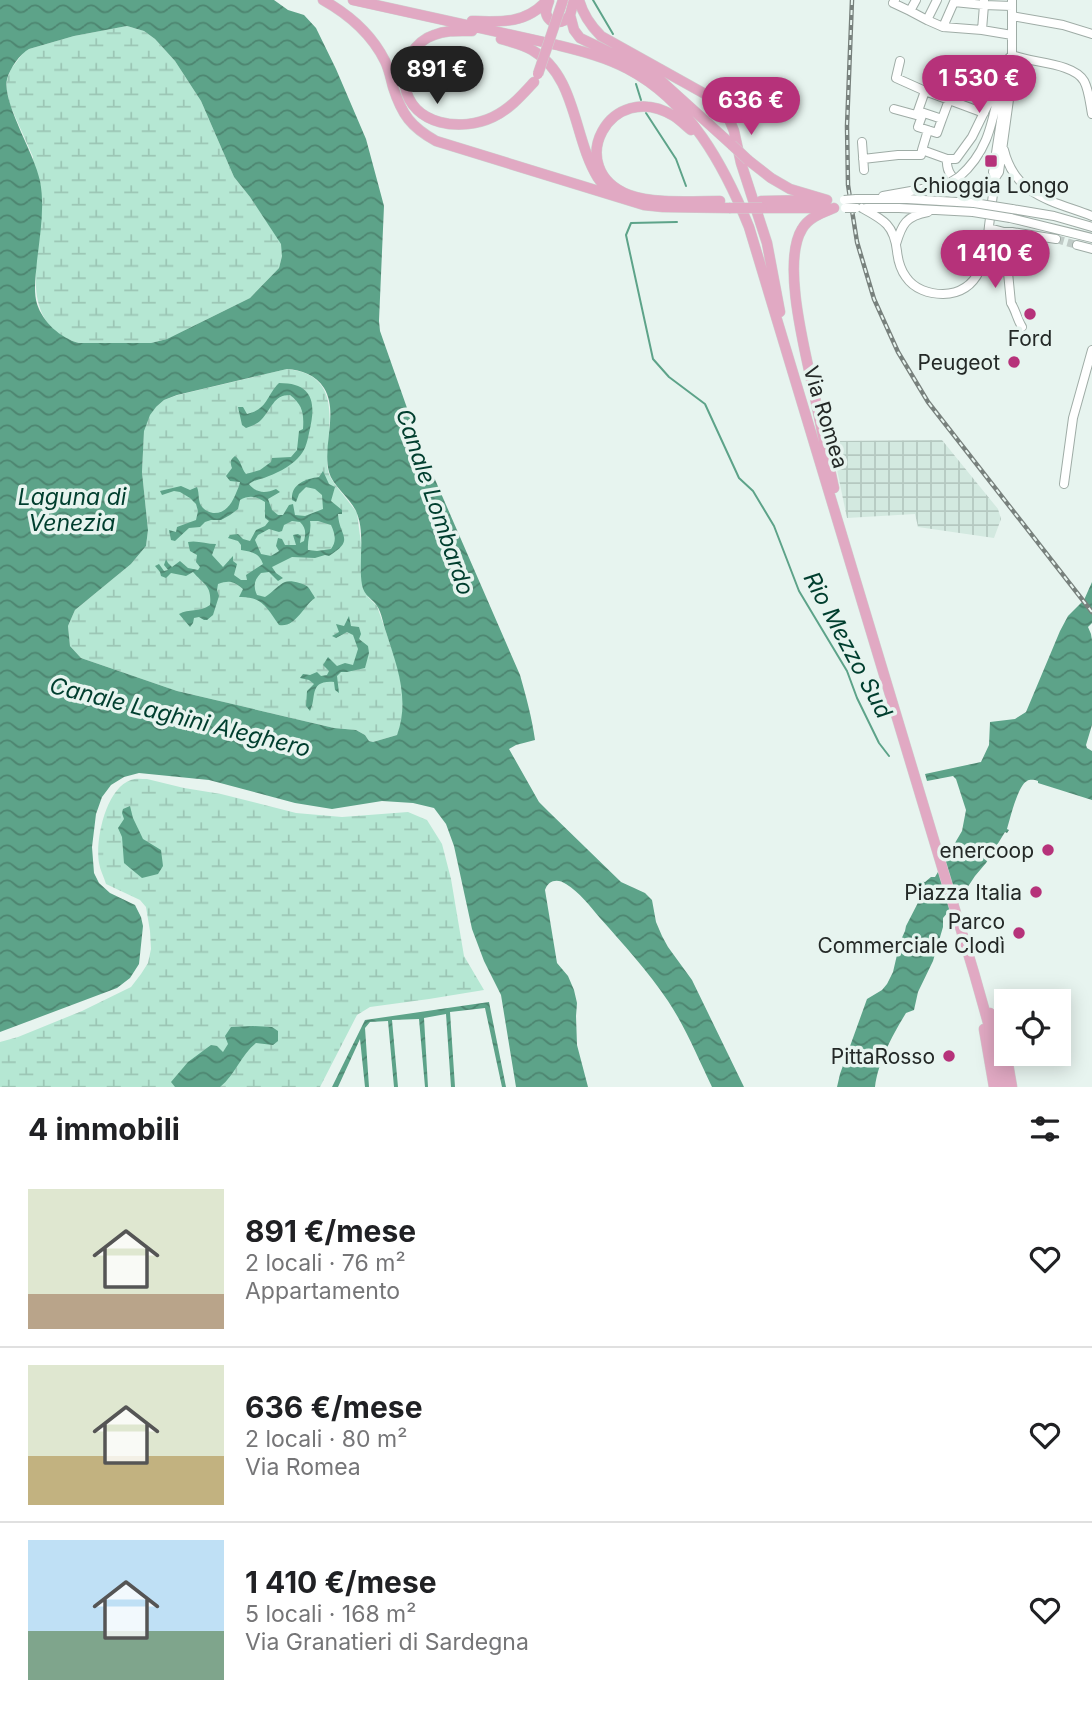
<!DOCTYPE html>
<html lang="it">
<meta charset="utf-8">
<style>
:root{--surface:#fff;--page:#f6f6f6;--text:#202124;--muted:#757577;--line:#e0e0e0;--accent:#b6327a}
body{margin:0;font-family:Inter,sans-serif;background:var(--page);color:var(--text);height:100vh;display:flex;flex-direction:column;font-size:26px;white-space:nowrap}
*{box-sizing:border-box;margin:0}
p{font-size:23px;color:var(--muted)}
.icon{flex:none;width:38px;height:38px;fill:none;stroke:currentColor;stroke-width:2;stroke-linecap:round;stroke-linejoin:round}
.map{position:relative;height:1087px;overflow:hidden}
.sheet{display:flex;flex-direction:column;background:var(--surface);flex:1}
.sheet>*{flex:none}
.controls{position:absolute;left:994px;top:989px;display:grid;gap:14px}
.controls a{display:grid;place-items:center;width:77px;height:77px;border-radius:0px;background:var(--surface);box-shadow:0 4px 18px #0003;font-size:35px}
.price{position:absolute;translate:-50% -60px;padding:0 16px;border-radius:24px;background:var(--accent);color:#fff;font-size:23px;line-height:46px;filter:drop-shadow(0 2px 4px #0008)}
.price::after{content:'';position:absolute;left:50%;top:42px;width:21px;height:16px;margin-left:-10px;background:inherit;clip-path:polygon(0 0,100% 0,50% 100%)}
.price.on{background:#222;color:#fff}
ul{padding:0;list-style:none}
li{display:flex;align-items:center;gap:21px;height:175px;padding:0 28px}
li+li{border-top:2px solid var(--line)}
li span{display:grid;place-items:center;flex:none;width:196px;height:140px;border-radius:0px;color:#555}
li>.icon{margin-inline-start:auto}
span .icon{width:84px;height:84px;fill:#fffc;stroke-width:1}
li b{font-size:30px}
h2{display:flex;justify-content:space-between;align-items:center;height:84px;padding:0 28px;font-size:30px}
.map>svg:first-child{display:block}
.industrial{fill:url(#industrial-grid)}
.wetland{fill:url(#wetland-marsh)}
.water{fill:url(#water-waves);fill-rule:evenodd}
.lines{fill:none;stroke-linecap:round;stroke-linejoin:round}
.stream{stroke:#5da389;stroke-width:2}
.minor-tunnel{stroke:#c0cbc7;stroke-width:8;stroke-dasharray:8 4;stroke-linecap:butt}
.minor-casing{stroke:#9faca6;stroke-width:10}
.major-casing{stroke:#cfd0cf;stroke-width:11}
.minor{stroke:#fff;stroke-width:8}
.major{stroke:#e1a9c3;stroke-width:10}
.rail-casing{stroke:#78817d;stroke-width:4.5}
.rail{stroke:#e7f4ef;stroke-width:2;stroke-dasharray:5;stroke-linecap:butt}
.minor-bridge-casing{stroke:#9faca6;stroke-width:10;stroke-linecap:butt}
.major-bridge-casing{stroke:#cfd0cf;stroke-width:11;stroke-linecap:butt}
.minor-bridge{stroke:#fff;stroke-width:8}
.major-bridge{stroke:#e1a9c3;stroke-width:10}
.poi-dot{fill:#b6327a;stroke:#e7f4ef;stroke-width:2.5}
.labels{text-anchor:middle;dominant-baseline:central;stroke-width:7;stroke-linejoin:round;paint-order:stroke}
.poi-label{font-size:21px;fill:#242927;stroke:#e7f4ef;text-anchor:end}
.street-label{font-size:21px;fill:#242927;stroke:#e7f4ef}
.water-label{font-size:23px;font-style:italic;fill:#003e2e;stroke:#e7f4ef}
</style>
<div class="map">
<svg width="1092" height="1087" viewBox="0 0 1092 1087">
<defs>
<pattern id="industrial-grid" width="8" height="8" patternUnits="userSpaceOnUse" patternTransform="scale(1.75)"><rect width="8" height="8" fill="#d3e9e0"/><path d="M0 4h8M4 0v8" fill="none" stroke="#b5c8c0"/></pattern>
<pattern id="wetland-marsh" width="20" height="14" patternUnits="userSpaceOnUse" patternTransform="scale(1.75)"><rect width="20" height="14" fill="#b5e7d3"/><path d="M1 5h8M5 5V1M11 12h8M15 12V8" fill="none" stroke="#9cc6b5"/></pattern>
<pattern id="water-waves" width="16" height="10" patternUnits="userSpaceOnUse" patternTransform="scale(1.75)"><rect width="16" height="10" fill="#5da389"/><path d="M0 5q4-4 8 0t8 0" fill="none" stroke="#4d8570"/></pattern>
</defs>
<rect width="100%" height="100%" fill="#e7f4ef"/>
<path class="industrial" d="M942,440L998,509L1001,519L994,538L918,527L915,514L847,518L831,441Z"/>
<path class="wetland" d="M127,26L144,31L155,39L175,61L201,101L234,177L250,197L282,244V256L279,268L250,298L167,339L151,343H79C44,334 34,305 36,273L33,157L10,105L7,91V79L11,69L24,52L29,49L74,36Z
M0,84L28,296L37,323L156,407L164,400L178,395L287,369C335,374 331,410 328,447C328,455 326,466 329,474C332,483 350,502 357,513L368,597L377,606L398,667L403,695L402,723L397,735L373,742L369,741L365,735L356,730L334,728L177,691L81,658L70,646L68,626L75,610L131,564L146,546L148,530L142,472L144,429L16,639Z
M147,779L184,788L221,794L296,813L342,817L408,812L427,820L442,844L451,879L464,956L484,990L429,999L370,1007L357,1015L320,1087H0V1042L18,1037L82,1011L131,987L141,974L148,963L151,949L150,931L146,907L140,900L106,884C104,877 100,870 99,863C95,840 106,788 131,780C135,778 142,779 147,779Z"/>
<path class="water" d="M0,0H274L288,10L304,15L316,28L336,69L366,139L384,206L379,321L380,331L420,445L520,675C526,696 532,718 535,740L516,745L509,749L539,802L549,812L621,882L645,893L652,900L656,922L662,936L668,947L692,980L744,1087H712C698,1058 686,1028 668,1001C648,971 624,945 600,918C590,906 579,892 566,884C558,878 548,880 545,890L557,963L568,976L574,990L577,1003L576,1016L577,1045L588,1087H516L501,995L484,961L472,929L454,846L446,824L434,808L413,803L382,801L332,809L295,803L209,780L139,773L124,777L111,785L102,797L96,814L92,847L94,873L99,883L110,893L135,905L141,917L143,926L139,964L130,978L117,988L0,1032ZM127,26L144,31L155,39L175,61L201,101L234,177L250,197L281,244L282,256L279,268L250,298L167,339L151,343H79C60,338 43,322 37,304C33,290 36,275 37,261C40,235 45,207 40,181C34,152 2,103 7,79C10,68 20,54 29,49L74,36ZM287,369C301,370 316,375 324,388C339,413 322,445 329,472C332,485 350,498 356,511C366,533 358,562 362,585C364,596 373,599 377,606C382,613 383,624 386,632C397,666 410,700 397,735L373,742L369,741L365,735L356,730L334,728L177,691L81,658L70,646L68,626L75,610L131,564L146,546L148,530L142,472L144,431L150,415L156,407L164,400L177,395Z
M279,383C315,383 316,405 309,433C307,443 305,451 298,458C290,467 275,474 264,478C258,480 254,480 249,484C256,493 265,494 276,489L280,492L268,499L272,510L278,515H283L289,505L293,504L295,515L305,516L323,509L322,495L315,489L306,487L299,494L296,502L292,500C291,484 305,479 319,477L323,471L329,484L335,487L331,501L342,510V514H338C339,537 356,539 329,556L325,555L315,558L292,557L272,567L276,573L283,578L278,581L269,572L261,573C254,580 253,586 257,595L265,597C272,593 279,584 285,582C290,580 303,583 308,587C309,588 314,596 315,598C303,606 296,628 279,625C267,608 262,596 239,597L243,589C234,581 229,580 218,584L217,590L219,596L213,615L207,620H204L199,617L194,618L193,623L190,627L179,614C189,608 199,613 210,605C212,585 204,585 193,572L186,576L171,573L166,578L161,576L160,572L155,566L159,564L164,571L168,570L164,565L166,559L168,563L172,567L180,561L188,568L198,570L200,567L196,562L197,555L190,551L188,542C197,540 206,544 216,544L212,555L223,567L233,556V561L237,564L234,575L241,580H247L246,575L263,564C259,552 251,552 241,550V545L238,541L228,538L230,535L238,534L243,539L250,541L256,530L265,526L269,521L265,518V502C256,496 249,495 240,500L238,509L230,515L221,520H211L205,522L200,527L189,528L175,541L171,540L169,530L176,532L177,527L196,520L198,511L196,504L190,498L180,492L174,491L162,495L160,491L181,486L190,490L197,487C200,494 197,502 203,508C206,511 209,512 213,513C229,514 234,498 239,486L240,482L230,481L226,476L232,468C230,462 230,460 235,456C241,460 241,468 246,474L260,470L271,462L272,458L291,457L297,450L299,431L303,429C304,414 303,405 290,395C273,395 272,409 261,420C257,424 252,426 246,428L242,425L238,407H243L247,414C268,409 266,396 279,383ZM292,521L300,522C306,528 306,533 304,541L300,543L301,536L298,534L293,535L296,545H285L282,539L278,538L276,546L279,551L271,556L261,554L255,540L258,535L269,529L279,532L282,531L284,525ZM310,521H318L331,525C335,534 337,541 331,549L317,551L308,550C307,539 312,530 310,521Z
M1092,582V623L1088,627L1091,634L1092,640V725L1086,745L1087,748L1092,751V800L1038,783V781C1035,780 1030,779 1027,781C1018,785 1010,819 1007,829L1009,830L1007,833L1005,832L986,863L975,876L963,894L943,918V927L933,961L918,992L914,1010L906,1013C893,1034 878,1062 875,1087H837L840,1074L867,999L882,990L887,984L893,972L900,942L905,931L906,926L924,891L923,889L917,887V881L925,882L931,877H935L962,831L966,810L956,779L953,776L927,781L925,774L981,762L989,745L990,722L1015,719L1026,712L1060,631L1068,616L1084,600Z
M349,616L351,626L359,627L361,634L359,639L368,646L369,653L365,668L347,672H341L337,676L339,693L335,690L334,682C308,680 317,698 310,711L306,706L307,691L314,684L309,680L300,678L303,674L310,675L317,672L321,676L327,675L329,671L323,665L328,657L337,666L345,663L353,665L358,649L353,635L347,632L336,638L332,636L339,632L336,624L344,626Z
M130,806L133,818L143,839L161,850L163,866L158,874L142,878L124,863L122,837L118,828L124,819L122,813L123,809Z
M489,1002L506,1087H502L485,1008L450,1012L455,1087H451L446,1014L424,1018L428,1087H425L419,1019L392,1020L398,1087H394L388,1021L370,1022L365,1028L369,1087H365L360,1039L338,1087H332L365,1020Z
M253,1026L272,1027L278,1031V1041L273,1045L256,1043C241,1055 235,1075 220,1087H175L171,1082L188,1062L211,1045L217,1046L223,1052L228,1044L225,1036L231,1027Z"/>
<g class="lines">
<path class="stream" d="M593,0L613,34
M636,84L641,100
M646,113L676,159L686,186
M677,222L631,223L626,235L653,359L669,377L705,404L739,478L753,491L774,526L799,591L847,671L857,698L879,743L889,756"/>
<path class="minor-tunnel" d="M1056,239L1077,245"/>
<g class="minor-casing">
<path id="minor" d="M895,0L893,3L910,11
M916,0L910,11L927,20
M937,0L927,20L943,27
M1012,16L1063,25L1092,34
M982,30L943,27L954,2L984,5V0
M1012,35L982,30L984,5L1012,6
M1015,56C1033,63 1074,63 1084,81C1089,90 1090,104 1092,114
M900,61L896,78L925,91L984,113
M925,91L918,111L942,119L949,100
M894,109L916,115L918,111
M923,113L918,127L937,133L942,119
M862,142L864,170
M922,150L928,130
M1004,150C1015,196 1053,201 1092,216
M863,159L898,155H921L922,150L947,159H956L972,137L994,92L1001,84
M947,159C945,186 975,188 994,189
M959,177C988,152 992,123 1000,87
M995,178L999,172L1011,85
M883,196L939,186L951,182
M856,199H907L974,203
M862,208C884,220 894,225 897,251C898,261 900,269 906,277C914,289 929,294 943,294C982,293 986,255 989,226C991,210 993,194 995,178L993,172L1010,63L1008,59L1012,55V0
M866,208H899L973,212
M1012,209L1054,216L1092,227
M1010,218L1092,238
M989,228L1004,232H1012L1056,239
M1004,232L1011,303C1016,311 1017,319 1022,327
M896,244C902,224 906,216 928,212
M1077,245L1092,249
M1064,484L1073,418L1092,350"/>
</g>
<g class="major-casing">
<path id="major" d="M323,0C348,14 372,35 385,61C389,69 391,79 393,87C402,115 411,127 436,141L644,205L663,207L729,208
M353,0L557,45C581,51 606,57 628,69C689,101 724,165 749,227L974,973L998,1058L1003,1087
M574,0L570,15L574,30L580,38L611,53L628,59L659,79L732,145
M579,0C583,15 590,25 601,36L705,94L720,105L729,119L734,131L741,163L767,243L780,312
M549,1C548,4 546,9 546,13C549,26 564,24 570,15
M472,21C500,22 527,24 547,0
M472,31C459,31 446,30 434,35C424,38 416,46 410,55C405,65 403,75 405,86C412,126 462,132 493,117C510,109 522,95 534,82
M501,39C511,42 522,44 532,50C577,76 573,138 598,178C602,184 607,189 612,194
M691,130C685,125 680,120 674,116C610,77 562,169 629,195C653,204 694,201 720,201
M748,160L771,178L790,189L827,200
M761,201L812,200
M762,208H828
M834,208C822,213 809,217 802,229C781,263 806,354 814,393C821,425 827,457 834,488
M990,1013L1001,1039L1007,1058L1012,1087
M984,1029L994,1087"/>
</g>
<use href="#minor" class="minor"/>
<use href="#major" class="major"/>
<g class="rail-casing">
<path id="rail" d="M852,0L847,126L848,185L857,242L874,299L898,352L928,402L1092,612"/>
</g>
<use href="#rail" class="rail"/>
<g class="minor-bridge-casing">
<path id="minor-bridge" d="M951,182L959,177
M844,200L856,199
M974,203L1012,209
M845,208H856
M973,212L1010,218"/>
</g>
<g class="major-bridge-casing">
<path id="major-bridge" d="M538,74L563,0
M732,145L748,160
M729,208H762"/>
</g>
<use href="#minor-bridge" class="minor-bridge"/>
<use href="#major-bridge" class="major-bridge"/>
</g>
<g class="poi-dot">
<rect x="984" y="154" width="14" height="14" rx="3.5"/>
<circle cx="1030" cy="314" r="7"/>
<circle cx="1014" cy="362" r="7"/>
<circle cx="1048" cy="850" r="7"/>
<circle cx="1036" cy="892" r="7"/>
<circle cx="1019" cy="933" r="7"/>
<circle cx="949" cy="1056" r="7"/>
</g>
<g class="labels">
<g class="poi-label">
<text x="991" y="185" text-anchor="middle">Chioggia Longo</text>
<text x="1030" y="338" text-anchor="middle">Ford</text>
<text x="1000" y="362">Peugeot</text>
<text x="1034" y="850">enercoop</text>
<text x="1022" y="892">Piazza Italia</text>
<text x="1005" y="921">Parco<tspan x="1005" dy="24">Commerciale Clodì</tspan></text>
<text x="935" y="1056">PittaRosso</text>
</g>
<g class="street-label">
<text transform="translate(826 417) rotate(73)">Via Romea</text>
</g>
<g class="water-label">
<text x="72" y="497">Laguna di<tspan x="72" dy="26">Venezia</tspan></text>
<text transform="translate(435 502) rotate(71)">Canale Lombardo</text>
<text transform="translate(848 645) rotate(62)">Rio Mezzo Sud</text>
<text transform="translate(180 717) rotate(14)">Canale Laghini Aleghero</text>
</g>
</g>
</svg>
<div class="controls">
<a><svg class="icon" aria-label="locate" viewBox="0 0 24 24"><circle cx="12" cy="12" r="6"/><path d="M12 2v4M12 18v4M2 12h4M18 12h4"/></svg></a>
</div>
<b class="price on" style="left:437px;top:106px">891 €</b>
<b class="price" style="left:979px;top:115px">1 530 €</b>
<b class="price" style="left:751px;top:137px">636 €</b>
<b class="price" style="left:995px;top:290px">1 410 €</b>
</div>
<section class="sheet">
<h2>4 immobili<svg class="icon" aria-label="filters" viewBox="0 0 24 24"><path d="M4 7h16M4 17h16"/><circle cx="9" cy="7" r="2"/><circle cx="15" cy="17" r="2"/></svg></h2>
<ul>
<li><span style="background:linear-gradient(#dfe7d0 75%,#b9a48a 0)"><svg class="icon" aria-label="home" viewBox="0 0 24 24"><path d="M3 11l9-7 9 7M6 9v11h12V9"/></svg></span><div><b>891 €/mese</b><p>2 locali · 76 m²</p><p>Appartamento</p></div><svg class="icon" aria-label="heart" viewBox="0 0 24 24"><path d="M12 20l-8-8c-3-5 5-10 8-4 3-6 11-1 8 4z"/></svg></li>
<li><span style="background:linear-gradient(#dfe7d0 65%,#c2b280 0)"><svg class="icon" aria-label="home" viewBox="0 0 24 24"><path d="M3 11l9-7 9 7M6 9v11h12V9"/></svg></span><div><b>636 €/mese</b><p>2 locali · 80 m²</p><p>Via Romea</p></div><svg class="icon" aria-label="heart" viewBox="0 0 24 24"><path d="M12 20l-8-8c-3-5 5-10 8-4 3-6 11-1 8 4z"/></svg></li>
<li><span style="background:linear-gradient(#bfe0f5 65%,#7fa58c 0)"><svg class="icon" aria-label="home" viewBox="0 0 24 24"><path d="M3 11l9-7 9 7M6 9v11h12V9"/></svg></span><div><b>1 410 €/mese</b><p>5 locali · 168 m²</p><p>Via Granatieri di Sardegna</p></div><svg class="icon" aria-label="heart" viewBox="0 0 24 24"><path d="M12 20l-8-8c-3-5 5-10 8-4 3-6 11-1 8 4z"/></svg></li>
</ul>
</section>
